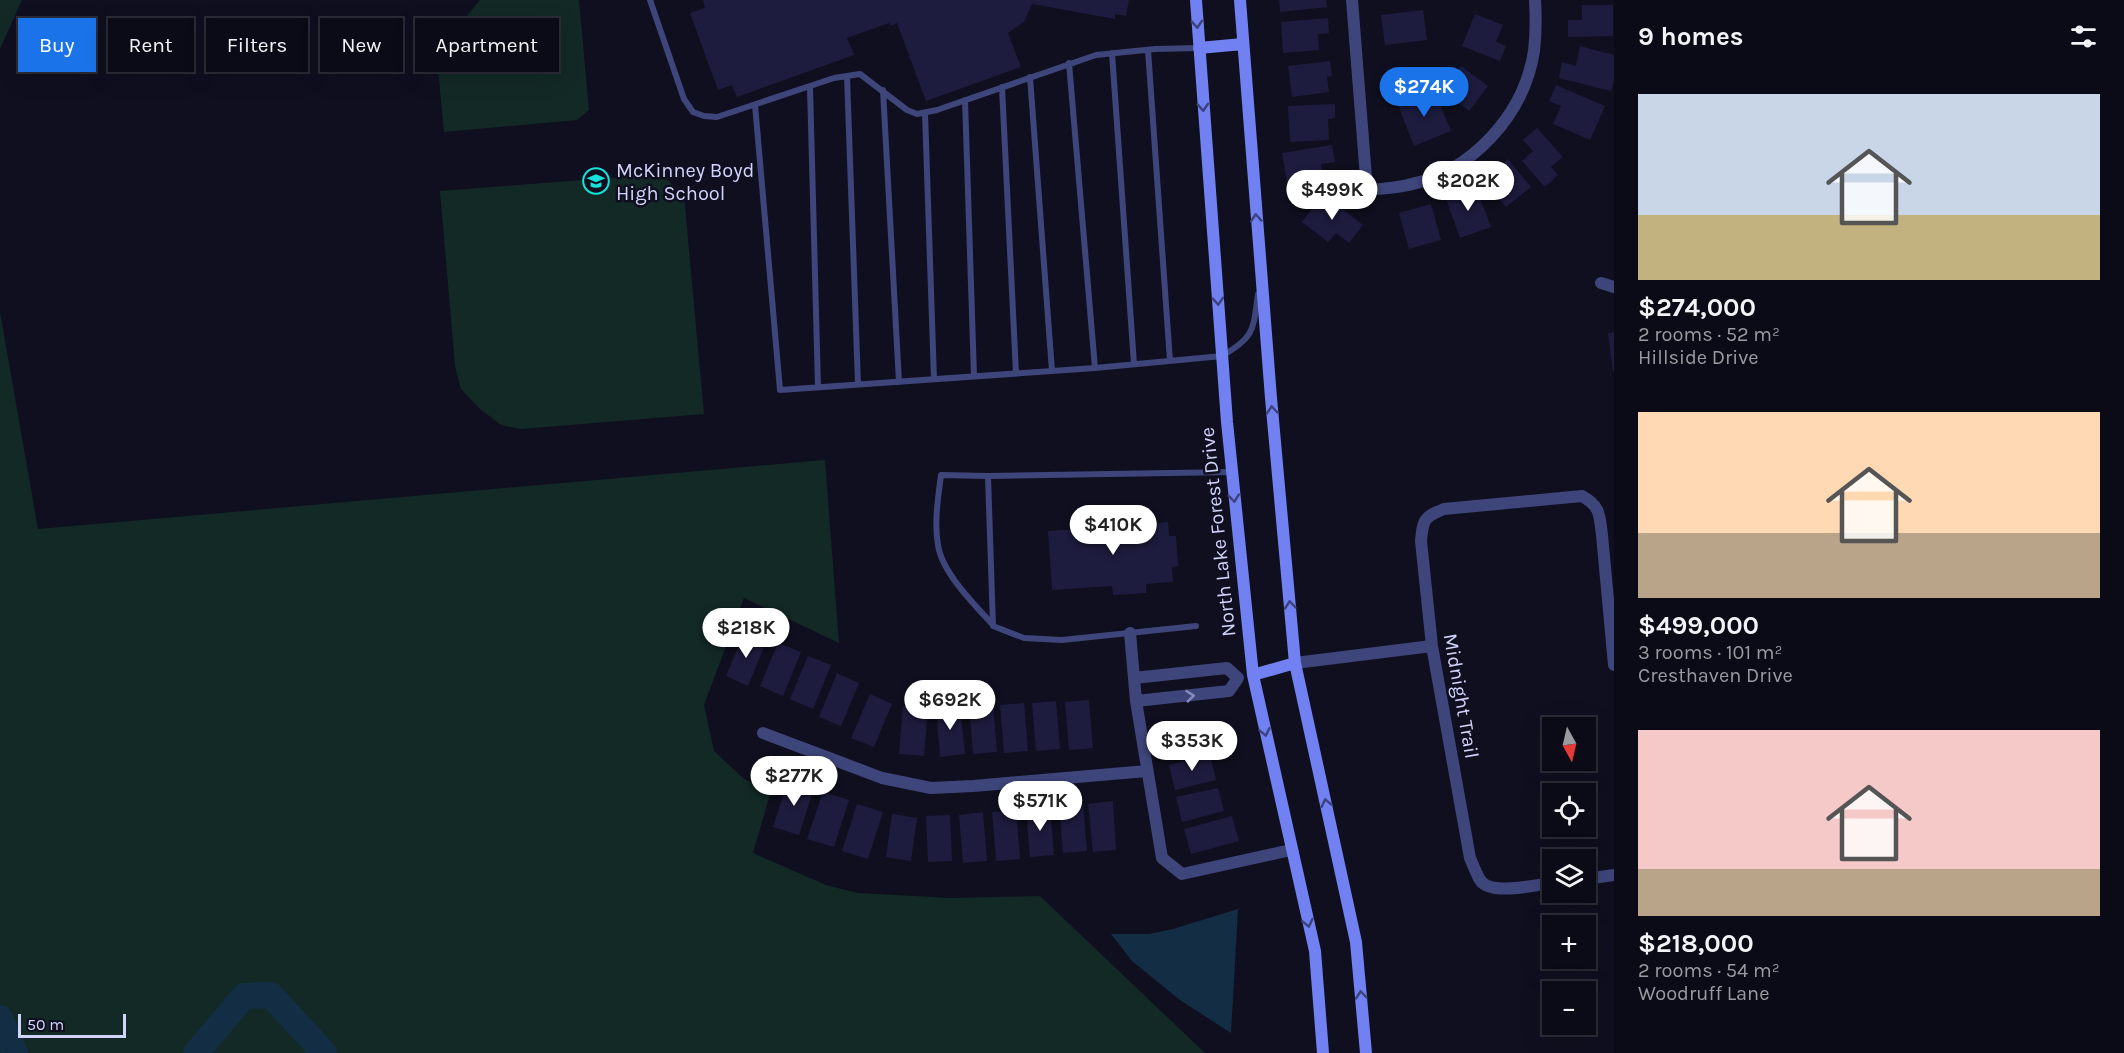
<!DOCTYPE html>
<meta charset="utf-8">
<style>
:root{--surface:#0b0b17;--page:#141420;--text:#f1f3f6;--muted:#9a9ba1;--line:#2b2b36;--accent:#1a73e8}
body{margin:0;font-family:Karla,sans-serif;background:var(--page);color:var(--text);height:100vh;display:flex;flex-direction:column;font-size:22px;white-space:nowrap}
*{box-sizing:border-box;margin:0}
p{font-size:20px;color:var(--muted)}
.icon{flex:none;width:33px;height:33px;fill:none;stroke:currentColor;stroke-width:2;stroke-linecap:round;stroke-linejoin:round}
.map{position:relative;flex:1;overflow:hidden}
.sheet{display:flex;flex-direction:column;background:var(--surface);width:510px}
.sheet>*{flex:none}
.guide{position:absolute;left:18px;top:18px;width:570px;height:54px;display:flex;gap:12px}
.needle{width:39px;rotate:172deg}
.tools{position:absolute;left:1542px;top:717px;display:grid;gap:12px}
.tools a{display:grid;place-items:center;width:54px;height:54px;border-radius:0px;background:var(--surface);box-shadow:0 6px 24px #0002,0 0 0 2px var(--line);font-size:30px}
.scale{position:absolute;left:18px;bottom:15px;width:108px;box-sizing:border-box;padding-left:6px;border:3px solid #d1d3fb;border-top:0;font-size:16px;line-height:21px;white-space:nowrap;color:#d1d3fb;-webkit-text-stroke:4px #0f0f1f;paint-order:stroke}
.price{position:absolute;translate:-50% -51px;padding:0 14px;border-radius:21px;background:#fff;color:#222;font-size:20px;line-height:39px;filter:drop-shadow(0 2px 3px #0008)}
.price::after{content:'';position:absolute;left:50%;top:36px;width:18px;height:14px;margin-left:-9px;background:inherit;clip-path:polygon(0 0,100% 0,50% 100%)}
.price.on{background:var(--accent);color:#fff}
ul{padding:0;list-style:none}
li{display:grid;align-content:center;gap:12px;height:318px;padding:0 24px}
li span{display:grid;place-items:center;height:186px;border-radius:0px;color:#555}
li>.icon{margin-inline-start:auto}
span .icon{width:108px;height:108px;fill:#fffc;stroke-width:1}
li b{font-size:26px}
h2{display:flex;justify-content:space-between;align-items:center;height:72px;padding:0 24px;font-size:26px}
.tag{padding:0 21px;border-radius:0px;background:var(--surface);box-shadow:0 6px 24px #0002,0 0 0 2px var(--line);font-size:21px;line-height:54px}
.tag.on{background:var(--accent);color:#fff}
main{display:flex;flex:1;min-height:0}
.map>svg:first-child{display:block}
.green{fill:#122925}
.water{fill:#132e44}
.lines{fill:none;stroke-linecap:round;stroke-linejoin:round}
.river{stroke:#132e44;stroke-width:26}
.building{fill:#1e1c3e}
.service{stroke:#3e457a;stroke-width:6}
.minor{stroke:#3e457a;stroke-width:12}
.secondary{stroke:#7181f2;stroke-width:12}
.oneway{stroke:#3b427e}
.oneway2{stroke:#888cba}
.labels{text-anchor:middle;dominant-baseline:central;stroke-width:5;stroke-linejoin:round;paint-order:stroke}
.poi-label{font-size:20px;fill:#d1d3fb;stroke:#0f0f1f;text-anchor:start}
.street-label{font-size:20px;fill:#d1d3fb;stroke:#0f0f1f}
</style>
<main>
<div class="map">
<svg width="1614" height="1053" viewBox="0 0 1614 1053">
<rect width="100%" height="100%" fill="#0f0f1f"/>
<path class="green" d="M0,0H22L0,49Z
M480,0H579L589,110L577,120L444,132L438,69L454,31Z
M661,174L684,195L704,414L521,429L501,425L480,409L461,389L455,366L440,191Z
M0,312L38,529L825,460L839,643L744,598L704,705L714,751L744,779L771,791L753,853L826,885L858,893L951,898L1040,896L1205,1053H0Z"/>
<path class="water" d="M1238,909L1231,1033L1180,1000L1132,961L1111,934H1149L1173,929Z"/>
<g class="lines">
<path class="river" d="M0,1018L15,1053
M196,1053L244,996L271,995L324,1053"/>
</g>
<path class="building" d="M703,0H1129L1126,16L1115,14V19L1032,4L1024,22L1008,33L1021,67L926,101L897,23L891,26L889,23L847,38L854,55L737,97L732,85L718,90L690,13L705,8Z
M1279,0H1326L1327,7L1280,12Z
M1582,5H1613V36L1568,37V20H1582Z
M1423,10L1427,40L1385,45L1381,15Z
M1475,14L1503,25L1496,42L1506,46L1500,61L1462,46Z
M1328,18L1329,33L1318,34L1319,50L1283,53L1281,22Z
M1580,46L1614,55V80L1611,91L1559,78L1562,62L1576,66Z
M1330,61L1332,76L1327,77L1329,92L1292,97L1288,66Z
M1461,66L1488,86L1469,111L1443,91Z
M1556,85L1605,106L1590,140L1553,124L1561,106L1549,101Z
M1434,90L1451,131L1414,146L1398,105Z
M1335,104V118L1328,119L1329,140L1290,142L1288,106Z
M1537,128L1563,157L1551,167L1558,175L1545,187L1522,161L1533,151L1523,140Z
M1332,145L1335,162L1321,164L1323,177L1287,182L1282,153Z
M1508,159L1531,187L1506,207L1483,180Z
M1475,185L1491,227L1460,238L1445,196Z
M1323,194L1363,225L1349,243L1336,233L1328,242L1302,222Z
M1431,204L1441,240L1409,249L1399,213Z
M1614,332V371L1613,372L1608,333Z
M1141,514V524L1168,522L1169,536H1176L1178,566L1172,567L1173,582L1146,584V593L1113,595L1112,586L1052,590L1048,531L1108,527V517Z
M744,633L766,642L748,686L726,676Z
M778,643L801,652L783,696L760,686Z
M808,656L831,665L813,709L790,699Z
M837,673L859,683L841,726L819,717Z
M870,694L892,704L874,747L851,738Z
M1089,700L1093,748L1069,750L1065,702Z
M1056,701L1060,749L1036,751L1032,703Z
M1024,703L1028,751L1004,753L1000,705Z
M993,704L997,752L973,754L969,706Z
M903,706L928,708L924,756L899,754Z
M960,706L965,754L940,757L936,708Z
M1206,721L1209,744L1164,751L1160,727Z
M1210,755L1216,780L1175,790L1169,765Z
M788,780L814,788L799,835L773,827Z
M1218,788L1224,811L1182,822L1176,797Z
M823,792L849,800L834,847L807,839Z
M1113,801L1116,850L1093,852L1088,804Z
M1083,803L1087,851L1063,853L1059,805Z
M857,804L883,812L868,859L842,851Z
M1050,807L1054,855L1030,857L1026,809Z
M1016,810L1020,859L996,861L992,812Z
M983,812L987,861L963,863L959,815Z
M892,814L917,818L911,861L886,857Z
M950,815L952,861L928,862L926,816Z
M1232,816L1239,841L1191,854L1184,829Z"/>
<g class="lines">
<path class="service" d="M650,0L684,99L693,112L704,116L717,117L834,78L860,74L907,110L917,114L937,110L1096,55L1155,49L1199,48
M1148,50L1170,361
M1112,53L1134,364
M1069,63L1095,368
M847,76L858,384
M1030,77L1052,371
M810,87L818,387
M1002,87L1016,373
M883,90L899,382
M965,100L974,376
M755,105L780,390L1095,368L1222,356C1255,337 1253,330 1258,294
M925,113L934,379
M988,476L941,475C938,498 934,523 938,545C942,573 975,605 993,625
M1196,626L1062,640L1024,638L993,626L988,476L1232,472"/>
<path class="minor" d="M1352,0L1367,190C1380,189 1395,188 1408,185C1472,172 1524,115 1534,51C1536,34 1536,17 1535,0
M1601,283L1614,287
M1130,633L1136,701L1162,858L1182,874L1291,850
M1295,663L1432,646
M1134,678L1227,668L1238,678
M1136,701L1229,691L1238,678
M763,733L882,778L931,788L973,786L1147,771
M1586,879L1614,875
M1552,883C1535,885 1490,896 1480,880C1476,873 1473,865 1470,858L1432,646L1421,541C1423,519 1424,517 1444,509L1582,496C1601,507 1599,514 1602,535L1614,665"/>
<path class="secondary" d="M1196,0L1227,422L1253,675L1315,951L1323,1053
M1240,0L1271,398L1295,663L1356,942L1366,1053
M1199,48L1243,44
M1253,675L1295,663"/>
</g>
<defs><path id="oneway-chevron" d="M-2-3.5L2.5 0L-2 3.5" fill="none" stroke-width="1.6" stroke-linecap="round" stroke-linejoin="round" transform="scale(1.5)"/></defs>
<g class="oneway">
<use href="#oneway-chevron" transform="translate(1197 24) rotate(86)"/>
<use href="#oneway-chevron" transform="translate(1203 107) rotate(86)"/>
<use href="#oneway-chevron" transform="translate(1256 218) rotate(-94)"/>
<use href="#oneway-chevron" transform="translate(1218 301) rotate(86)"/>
<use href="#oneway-chevron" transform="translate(1272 410) rotate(-95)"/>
<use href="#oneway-chevron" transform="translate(1234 498) rotate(84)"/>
<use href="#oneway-chevron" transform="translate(1290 605) rotate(-95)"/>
<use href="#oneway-chevron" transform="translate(1265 732) rotate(78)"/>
<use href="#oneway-chevron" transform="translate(1326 803) rotate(-102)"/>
<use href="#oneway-chevron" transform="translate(1308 923) rotate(77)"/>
<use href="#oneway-chevron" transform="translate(1361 995) rotate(-95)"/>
</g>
<use class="oneway2" href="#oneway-chevron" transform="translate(1190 696) rotate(-6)"/>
<defs>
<g id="school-ring" transform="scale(1.35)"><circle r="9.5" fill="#0f0f1f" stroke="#15e3d9" stroke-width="1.5"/><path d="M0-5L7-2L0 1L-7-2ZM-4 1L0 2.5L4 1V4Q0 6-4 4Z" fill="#15e3d9"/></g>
</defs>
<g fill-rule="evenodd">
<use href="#school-ring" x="596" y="181"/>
</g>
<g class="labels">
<g class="poi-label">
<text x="616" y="170">McKinney Boyd<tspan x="616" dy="23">High School</tspan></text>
</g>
<g class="street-label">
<text transform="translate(1218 532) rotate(-96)">North Lake Forest Drive</text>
<text transform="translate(1461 696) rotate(80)">Midnight Trail</text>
</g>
</g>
</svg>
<div class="tools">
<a><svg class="needle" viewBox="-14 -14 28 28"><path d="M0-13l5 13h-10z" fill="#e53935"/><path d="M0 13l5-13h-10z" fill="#9a9ba1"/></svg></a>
<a><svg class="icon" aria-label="locate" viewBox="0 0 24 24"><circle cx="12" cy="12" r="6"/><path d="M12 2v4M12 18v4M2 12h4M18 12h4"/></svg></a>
<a><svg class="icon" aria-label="layers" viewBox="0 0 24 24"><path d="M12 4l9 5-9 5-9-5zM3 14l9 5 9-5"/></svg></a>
<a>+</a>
<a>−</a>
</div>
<div class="scale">50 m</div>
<b class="price on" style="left:1424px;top:118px">$274K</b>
<b class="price" style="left:1468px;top:212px">$202K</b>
<b class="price" style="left:1332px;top:221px">$499K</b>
<b class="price" style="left:1113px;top:556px">$410K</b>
<b class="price" style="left:746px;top:659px">$218K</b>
<b class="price" style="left:950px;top:731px">$692K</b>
<b class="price" style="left:1192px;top:772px">$353K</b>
<b class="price" style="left:794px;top:807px">$277K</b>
<b class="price" style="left:1040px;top:832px">$571K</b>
<div class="guide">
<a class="tag on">Buy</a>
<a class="tag">Rent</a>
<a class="tag">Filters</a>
<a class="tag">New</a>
<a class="tag">Apartment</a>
</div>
</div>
<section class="sheet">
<h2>9 homes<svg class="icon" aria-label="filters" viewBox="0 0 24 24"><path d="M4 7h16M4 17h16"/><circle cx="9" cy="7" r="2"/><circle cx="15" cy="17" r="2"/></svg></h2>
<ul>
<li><span style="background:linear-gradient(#c9d6e8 65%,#c2b280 0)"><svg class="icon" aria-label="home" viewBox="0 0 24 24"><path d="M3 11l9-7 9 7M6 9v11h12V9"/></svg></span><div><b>$274,000</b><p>2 rooms · 52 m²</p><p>Hillside Drive</p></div></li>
<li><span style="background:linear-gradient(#ffd9b3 65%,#b9a48a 0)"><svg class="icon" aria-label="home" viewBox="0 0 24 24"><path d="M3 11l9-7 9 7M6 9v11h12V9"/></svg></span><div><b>$499,000</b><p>3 rooms · 101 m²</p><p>Cresthaven Drive</p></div></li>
<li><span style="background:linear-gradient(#f6c9c9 75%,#b9a48a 0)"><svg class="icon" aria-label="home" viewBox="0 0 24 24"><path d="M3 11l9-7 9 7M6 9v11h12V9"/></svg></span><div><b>$218,000</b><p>2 rooms · 54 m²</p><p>Woodruff Lane</p></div></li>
</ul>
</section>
</main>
